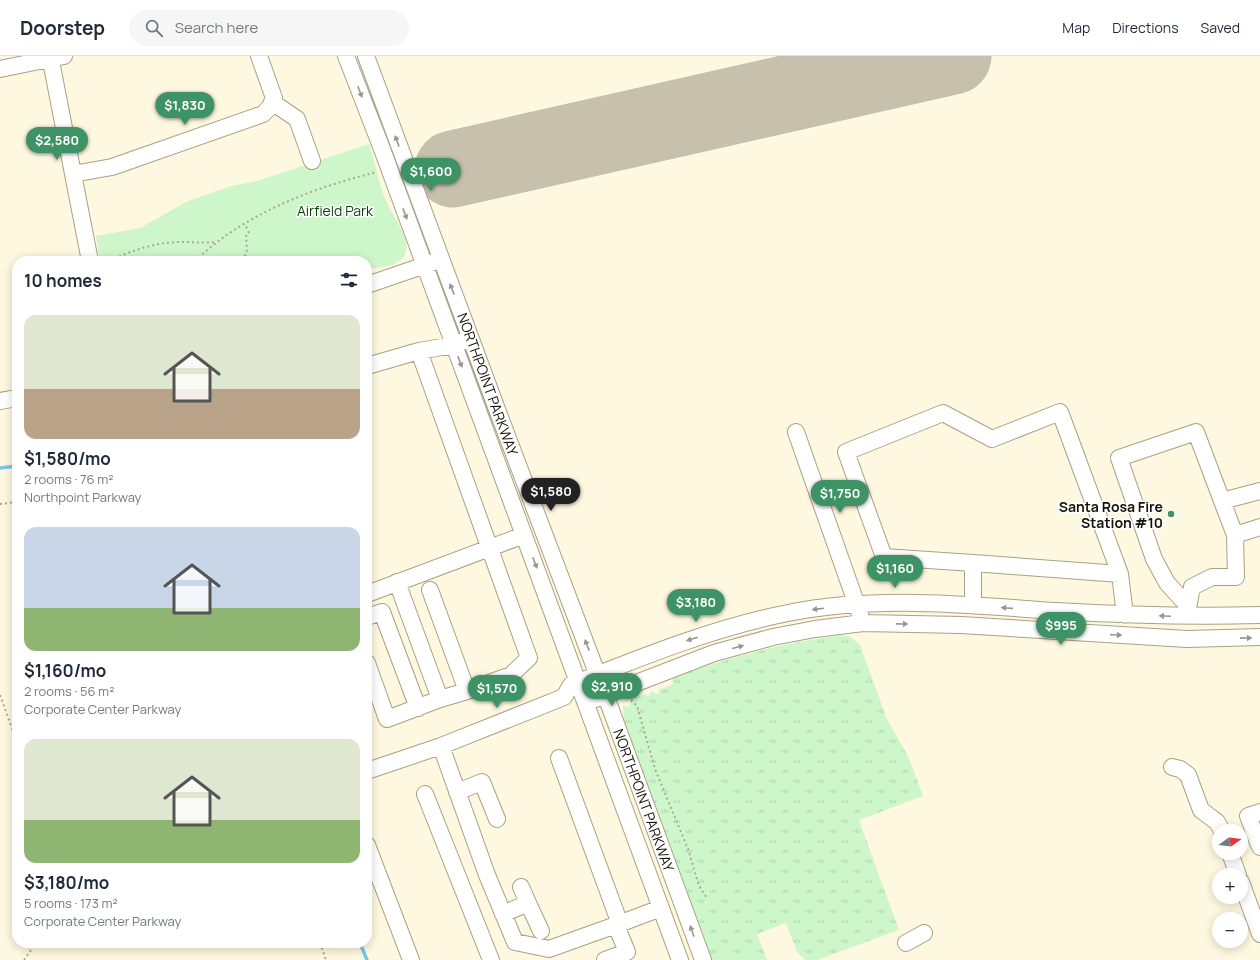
<!DOCTYPE html>
<meta charset="utf-8">
<style>
:root{--surface:#fff;--page:#f6f6f7;--text:#1f2937;--muted:#747a83;--line:#e0e1e3;--accent:#3e9366}
body{margin:0;font-family:Manrope,sans-serif;background:var(--page);color:var(--text);height:100vh;display:flex;flex-direction:column;font-size:15px;white-space:nowrap}
*{box-sizing:border-box;margin:0}
p{font-size:13px;color:var(--muted)}
.icon{flex:none;width:22px;height:22px;fill:none;stroke:currentColor;stroke-width:2;stroke-linecap:round;stroke-linejoin:round}
.map{position:relative;flex:1;overflow:hidden}
.sheet{position:absolute;left:12px;top:200px;width:360px;height:692px;display:flex;flex-direction:column;background:var(--surface);border-radius:16px;box-shadow:0 2px 10px #0003}
.sheet>*{flex:none}
.needle{width:26px;rotate:75deg}
.tools{position:absolute;left:1212px;top:768px;display:grid;gap:8px}
.tools a{display:grid;place-items:center;width:36px;height:36px;border-radius:50%;background:var(--surface);box-shadow:0 2px 10px #0003;font-size:20px}
.price{position:absolute;translate:-50% -34px;padding:0 9px;border-radius:14px;background:var(--accent);color:#fff;font-size:13px;line-height:26px;filter:drop-shadow(0 1px 2px #0008)}
.price::after{content:'';position:absolute;left:50%;top:24px;width:12px;height:9px;margin-left:-6px;background:inherit;clip-path:polygon(0 0,100% 0,50% 100%)}
.price.current{background:#222;color:#fff}
ul{padding:0;list-style:none}
li{display:grid;align-content:center;gap:8px;height:212px;padding:0 12px}
li span{display:grid;place-items:center;height:124px;border-radius:12px;color:#555}
li>.icon{margin-inline-start:auto}
span .icon{width:72px;height:72px;fill:#fffc;stroke-width:1}
li b{font-size:17px}
h2{display:flex;justify-content:space-between;align-items:center;height:48px;padding:0 12px;font-size:17px}
header{display:flex;align-items:center;gap:24px;box-sizing:border-box;height:56px;padding:0 20px;background:var(--surface);border-bottom:1px solid var(--line)}
header strong{font-size:19px}
nav{display:flex;gap:22px;margin-inline-start:auto;font-size:14px}
.search{width:280px;height:36px;background:var(--page);display:flex;align-items:center;gap:10px;box-sizing:border-box;padding:0 14px;border-radius:22px;color:var(--muted);font-size:15px}
.map>svg:first-child{display:block}
.grass{fill:url(#grass-tufts)}
.park{fill:#cef6cb}
.lines{fill:none;stroke-linecap:round;stroke-linejoin:round}
.stream{stroke:#7bc5e4;stroke-width:3.5}
.runway{stroke:#c6c0ac;stroke-width:77}
.minor-casing{stroke:#a9a185;stroke-width:18}
.path{stroke:#ada794;stroke-width:2;stroke-dasharray:2 3;stroke-linecap:butt}
.minor{stroke:#fff;stroke-width:16}
.oneway{fill:#969590}
.poi-dot{fill:#3e9366;stroke:#fff;stroke-width:1.5}
.labels{text-anchor:middle;dominant-baseline:central;stroke-width:3;stroke-linejoin:round;paint-order:stroke}
.park-label{font-size:14px;fill:#0b3c0b;stroke:#fff}
.street-label{font-size:14px;fill:#161308;stroke:#fff}
.poi-label{font-size:14px;font-weight:bold;fill:#161308;stroke:#fff;text-anchor:end}
</style>
<header>
<strong>Doorstep</strong>
<div class="search"><svg class="icon" aria-label="search" viewBox="0 0 24 24"><circle cx="10" cy="10" r="6"/><path d="M15 15l6 6"/></svg>Search here</div>
<nav><a>Map</a><a>Directions</a><a>Saved</a></nav>
</header>
<div class="map">
<svg width="1260" height="904" viewBox="0 0 1260 904">
<defs>
<pattern id="grass-tufts" width="24" height="20" patternUnits="userSpaceOnUse"><rect width="24" height="20" fill="#cef6cb"/><path d="M3 7l-1-3M5 7V3M7 7l1-3M15 17l-1-3M17 17v-4M19 17l1-3" fill="none" stroke="#b0d2ad"/></pattern>
</defs>
<rect width="100%" height="100%" fill="#fff8e0"/>
<path class="grass" d="M841,579L851,581L860,589L887,663L908,700L923,740L859,764L899,874L817,904H805L797,896L786,867L757,878L767,904H712L624,664L623,649L629,651L632,643L647,638V640L650,639L649,637L654,635L655,638L660,637L659,634L673,628L672,622C729,601 780,588 841,579Z"/>
<path class="park" d="M369,88C376,108 378,128 387,147C395,165 424,198 391,209C384,212 375,211 367,213V205H100L96,180L140,172L188,145L231,130L257,125Z"/>
<g class="lines">
<path class="stream" d="M0,412L17,410
M360,887L367,904"/>
<path class="runway" d="M453,113L953,0"/>
<g class="minor-casing">
<path id="minor" d="M50,0L90,205
M346,0L382,93L680,904
M366,0L498,356L611,654L703,904
M0,13L64,0
M272,46L297,63L312,105
M73,118L112,111L263,58L270,51L274,42L259,0
M367,229L434,206
M419,295L529,602L511,619L467,635L430,534
M367,310L419,295L454,289L464,285
M0,345L17,342
M796,376L860,558
M1235,479L1222,445L1260,435
M973,507L1120,518
M397,526L440,643
M367,538L524,479
M973,549V507L884,501L846,396L943,357L992,383L1060,356L1120,518L1125,559
M1188,550L1167,527L1154,503L1119,402L1196,376L1222,445
M1187,557L1192,531L1212,521H1236L1235,479L1260,471
M367,561L382,556L418,652
M367,607L387,663L440,643L467,635
M564,641L571,629C642,601 713,572 788,557C877,539 967,549 1056,555C1124,559 1192,561 1260,559
M595,643L714,597L773,581L815,573L863,567L961,569L1187,583L1260,581
M441,690L487,819L515,886L549,893L616,869
M559,702L620,868
M1172,711L1180,713L1188,719L1201,754L1217,766L1222,775
M367,715L441,690L564,641
M457,736L482,726L497,763
M425,738L491,904
M1260,756L1248,760L1260,791
M367,789L411,904
M1230,797L1238,819
M1241,826L1260,878
M528,847L541,875
M503,858L528,847L521,831
M906,887L924,877
M605,904L627,896L616,869L661,852"/>
</g>
<path class="path" d="M110,205C132,194 157,186 182,186C193,186 203,187 214,186
M195,205C244,158 312,132 377,116
M243,205L247,194L246,180L249,177L245,168
M0,448L17,446
M0,639L17,686
M631,644L637,650L655,713L688,793L699,830L707,842
M320,887L326,904
M24,904L36,887"/>
<use href="#minor" class="minor"/>
</g>
<defs><path id="oneway-solid" d="M-6-.8H1V-3.2L6.5 0L1 3.2V.8H-6Z"/></defs>
<g class="oneway">
<use href="#oneway-solid" transform="translate(360 36) rotate(69)"/>
<use href="#oneway-solid" transform="translate(397 85) rotate(-110)"/>
<use href="#oneway-solid" transform="translate(405 158) rotate(70)"/>
<use href="#oneway-solid" transform="translate(452 233) rotate(-111)"/>
<use href="#oneway-solid" transform="translate(460 306) rotate(70)"/>
<use href="#oneway-solid" transform="translate(535 507) rotate(69)"/>
<use href="#oneway-solid" transform="translate(1007 552) rotate(-176)"/>
<use href="#oneway-solid" transform="translate(818 553) rotate(173)"/>
<use href="#oneway-solid" transform="translate(1165 560) rotate(-178)"/>
<use href="#oneway-solid" transform="translate(902 568) rotate(1)"/>
<use href="#oneway-solid" transform="translate(1116 579) rotate(3)"/>
<use href="#oneway-solid" transform="translate(1246 582) rotate(-1)"/>
<use href="#oneway-solid" transform="translate(692 583) rotate(163)"/>
<use href="#oneway-solid" transform="translate(587 589) rotate(-111)"/>
<use href="#oneway-solid" transform="translate(738 591) rotate(-15)"/>
<use href="#oneway-solid" transform="translate(692 875) rotate(-110)"/>
</g>
<circle class="poi-dot" cx="1171" cy="458" r="4"/>
<g class="labels">
<g class="park-label">
<text x="335" y="154">Airfield Park</text>
</g>
<g class="street-label">
<text transform="translate(488 328) rotate(70)">NORTHPOINT PARKWAY</text>
<text transform="translate(644 744) rotate(70)">NORTHPOINT PARKWAY</text>
</g>
<g class="poi-label">
<text x="1163" y="450">Santa Rosa Fire<tspan x="1163" dy="16">Station #10</tspan></text>
</g>
</g>
</svg>
<div class="tools">
<a><svg class="needle" viewBox="-14 -14 28 28"><path d="M0-13l5 13h-10z" fill="#e53935"/><path d="M0 13l5-13h-10z" fill="#747a83"/></svg></a>
<a>+</a>
<a>−</a>
</div>
<b class="price" style="left:185px;top:70px">$1,830</b>
<b class="price" style="left:57px;top:105px">$2,580</b>
<b class="price" style="left:431px;top:136px">$1,600</b>
<b class="price current" style="left:551px;top:456px">$1,580</b>
<b class="price" style="left:840px;top:458px">$1,750</b>
<b class="price" style="left:895px;top:533px">$1,160</b>
<b class="price" style="left:696px;top:567px">$3,180</b>
<b class="price" style="left:1061px;top:590px">$995</b>
<b class="price" style="left:612px;top:651px">$2,910</b>
<b class="price" style="left:497px;top:653px">$1,570</b>
<section class="sheet">
<h2>10 homes<svg class="icon" aria-label="filters" viewBox="0 0 24 24"><path d="M4 7h16M4 17h16"/><circle cx="9" cy="7" r="2"/><circle cx="15" cy="17" r="2"/></svg></h2>
<ul>
<li><span style="background:linear-gradient(#dfe7d0 60%,#b9a48a 0)"><svg class="icon" aria-label="home" viewBox="0 0 24 24"><path d="M3 11l9-7 9 7M6 9v11h12V9"/></svg></span><div><b>$1,580/mo</b><p>2 rooms · 76 m²</p><p>Northpoint Parkway</p></div></li>
<li><span style="background:linear-gradient(#c9d6e8 65%,#8fb573 0)"><svg class="icon" aria-label="home" viewBox="0 0 24 24"><path d="M3 11l9-7 9 7M6 9v11h12V9"/></svg></span><div><b>$1,160/mo</b><p>2 rooms · 56 m²</p><p>Corporate Center Parkway</p></div></li>
<li><span style="background:linear-gradient(#dfe7d0 65%,#8fb573 0)"><svg class="icon" aria-label="home" viewBox="0 0 24 24"><path d="M3 11l9-7 9 7M6 9v11h12V9"/></svg></span><div><b>$3,180/mo</b><p>5 rooms · 173 m²</p><p>Corporate Center Parkway</p></div></li>
</ul>
</section>
</div>
